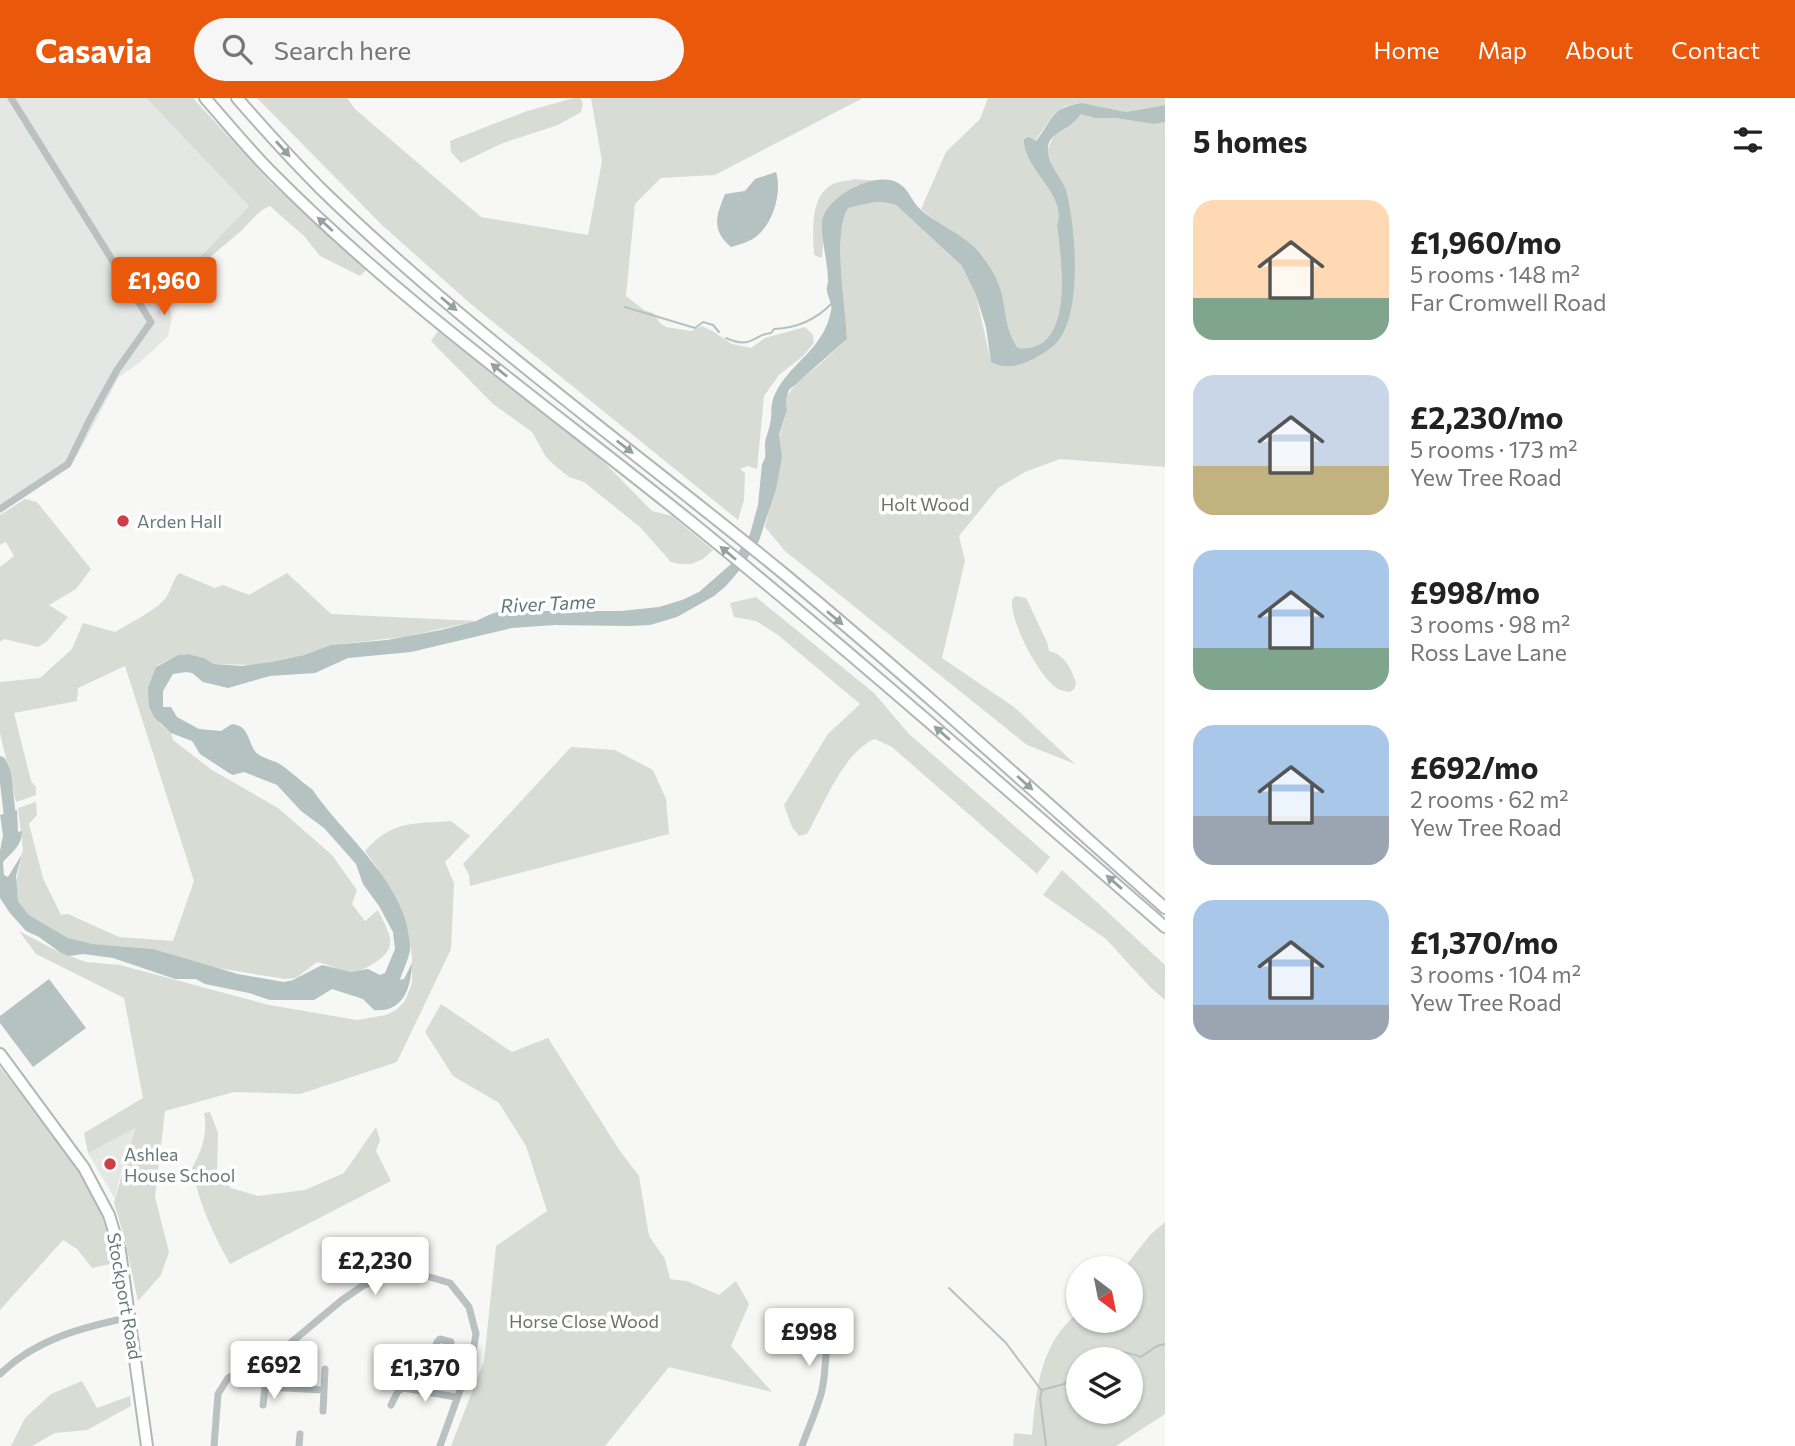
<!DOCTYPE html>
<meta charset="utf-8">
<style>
:root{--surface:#fff;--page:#f6f6f6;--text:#222;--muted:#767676;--accent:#ea580c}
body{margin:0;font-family:Commissioner,sans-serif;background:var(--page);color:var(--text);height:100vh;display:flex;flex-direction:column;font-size:26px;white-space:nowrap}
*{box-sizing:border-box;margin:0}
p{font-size:23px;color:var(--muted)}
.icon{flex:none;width:38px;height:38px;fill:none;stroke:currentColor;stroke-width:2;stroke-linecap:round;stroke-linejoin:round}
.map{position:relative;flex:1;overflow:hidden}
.drawer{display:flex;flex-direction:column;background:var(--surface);width:630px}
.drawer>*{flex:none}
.needle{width:46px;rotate:148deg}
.controls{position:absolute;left:1066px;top:1158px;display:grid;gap:14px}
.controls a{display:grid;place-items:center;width:77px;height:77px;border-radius:50%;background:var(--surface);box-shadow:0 2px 5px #0004;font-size:35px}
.price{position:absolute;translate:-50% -60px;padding:0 16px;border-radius:7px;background:#fff;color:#222;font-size:23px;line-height:46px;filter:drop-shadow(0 2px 4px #0008)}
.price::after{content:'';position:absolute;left:50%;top:42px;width:21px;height:16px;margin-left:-10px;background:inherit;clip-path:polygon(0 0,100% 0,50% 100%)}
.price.current{background:var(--accent);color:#fff}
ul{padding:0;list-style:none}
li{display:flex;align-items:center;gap:21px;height:175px;padding:0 28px}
li span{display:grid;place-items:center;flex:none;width:196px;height:140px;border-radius:21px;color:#555}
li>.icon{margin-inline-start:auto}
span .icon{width:84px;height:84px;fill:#fffc;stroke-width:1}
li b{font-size:30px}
h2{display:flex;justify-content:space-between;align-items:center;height:84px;padding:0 28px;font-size:30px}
header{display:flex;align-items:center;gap:42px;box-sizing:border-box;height:98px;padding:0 35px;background:var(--accent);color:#fff}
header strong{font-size:33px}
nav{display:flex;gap:38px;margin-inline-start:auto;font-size:24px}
.search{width:490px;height:63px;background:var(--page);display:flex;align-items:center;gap:18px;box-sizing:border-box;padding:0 24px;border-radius:38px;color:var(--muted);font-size:26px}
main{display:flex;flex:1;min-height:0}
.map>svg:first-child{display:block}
.built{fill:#e5e7e5}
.green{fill:#d9dcd5;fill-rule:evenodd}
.water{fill:#b4c2c2}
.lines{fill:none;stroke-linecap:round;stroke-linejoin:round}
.stream{stroke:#b4c2c2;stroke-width:2}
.river{stroke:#b4c2c2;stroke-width:12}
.highway-casing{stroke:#b1b6b7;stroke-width:14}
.minor{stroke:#bac1c2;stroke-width:7}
.highway{stroke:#fff;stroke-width:10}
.oneway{fill:#94a1a3}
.poi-dot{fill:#cd3f45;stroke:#fff;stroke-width:2.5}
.labels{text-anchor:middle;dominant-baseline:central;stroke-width:7;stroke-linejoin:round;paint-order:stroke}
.park-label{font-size:18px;fill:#6c7564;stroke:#fff}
.poi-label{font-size:18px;fill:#66797c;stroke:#fff;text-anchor:start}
.street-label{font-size:18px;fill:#66797c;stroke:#fff}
.water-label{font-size:19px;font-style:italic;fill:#607777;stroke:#fff}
</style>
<header>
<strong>Casavia</strong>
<div class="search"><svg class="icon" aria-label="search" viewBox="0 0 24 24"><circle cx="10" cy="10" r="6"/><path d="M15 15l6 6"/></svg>Search here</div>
<nav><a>Home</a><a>Map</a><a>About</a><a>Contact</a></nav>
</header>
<main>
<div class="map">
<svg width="1165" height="1348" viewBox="0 0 1165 1348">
<rect width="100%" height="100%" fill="#f7f7f5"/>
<path class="built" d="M0,0H146L249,108L164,196L172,219L168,238L139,265L119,279L77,358L0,408Z
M135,1029L118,1086L115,1101L88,1055Z"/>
<path class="green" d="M146,0H193L270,84L367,171L360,178L320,158L305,139L270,108C257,113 251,124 241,133C220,151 199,169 176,184L249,108Z
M257,0H347L355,11L481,119L588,137L602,63L591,0H863L715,77L661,80L635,106L626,198L644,212L653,215L660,225L666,229L691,233L702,228L714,234L732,246L751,250L765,240L805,229L813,237L814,245L803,258L779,277L764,298L757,371L748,368L740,371L745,375L744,402L738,422L472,207L383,128Z
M574,0H580L583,5L581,14L558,27L503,45L461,65L451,54L450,43L527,13Z
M988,0H1165V7L1126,14L1082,5L1065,8L1054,16L1035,43L1024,41C1021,69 1068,97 1057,127C1061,161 1076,256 1018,250C1004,231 1006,209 999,188C994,174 935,121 921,111L946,54L980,21Z
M1081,16L1094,20H1115L1154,26L1165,24V369L1060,361L1025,374L998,390L959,438L965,463L942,560L1014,609L1075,666L1027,647L785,453L765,429L782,359L778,343L787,312L786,300L796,285L819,267L847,241C846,209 832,135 848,109C865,106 879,101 896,107L962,168L976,197L991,264L1057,244L1073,196L1074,139L1066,93L1052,68L1047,53L1054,37L1073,25Z
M855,81L877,83L856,88L823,146L822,160L814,157C813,136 809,98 833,86C839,83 848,83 855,81Z
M438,233L600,360L652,413L672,418L713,452L703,461L691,466H680L671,464L640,429L584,384L569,379L553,366L546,359L532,334L493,306L431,243Z
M25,401L37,404L91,471L76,491L49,507L68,519L46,544L38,549L4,541L0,544V469L14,458L6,444L0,447V417Z
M179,475L215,490L223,487L249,497L287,475L331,516L476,523L404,539L331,547L304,557L255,567L214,566L204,560L188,556L178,557L156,568L160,626L171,635L173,642L212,672L278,710L332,757L357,792L352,806L365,823L378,812C390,838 401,849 371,867C365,871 357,874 350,874C339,873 328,866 317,864L296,880L285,881L211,869L153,851L92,846L68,840L29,817L18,803L16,784L23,751L18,710L36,704L37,717L29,726L43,780L61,817L68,816L119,839L173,843L194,783L125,568L78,590L77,603L14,615L31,683L36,689V697L16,704L0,635V584L40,580L72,551L83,525L115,534C127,527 157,511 165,501C171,493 172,483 179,475Z
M1015,498L1026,500L1047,544L1049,553C1064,556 1072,571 1076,585L1074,591L1070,594C1068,594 1060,592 1058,591C1039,579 1010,524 1012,502Z
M756,499L874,595L909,636L1050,759L1037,776L892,649L875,641C844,653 823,708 807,736L799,738L792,729L784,707L828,636L860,606L778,537L756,523L734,519L730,505Z
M571,649L615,652L653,672L666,701L669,736L470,788L469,777L463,766Z
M451,723L470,738L445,764L454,785L451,851L397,964L300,996L234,994L165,1013L155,1099L169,1154L161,1177L138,1203L124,1138L114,1105L135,1030L88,1055L84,1035L143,1000L124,900L36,856L19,833L61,855L86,864L120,867L269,907L357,922L386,917L396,912L405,903L412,885V859L408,832L378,771L365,753C392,722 413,726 451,723Z
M1062,772L1165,867V902L1150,889L1106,841L1043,797Z
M441,906L512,954L548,940L620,1053L639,1078L649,1138L665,1161L670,1181L687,1183L719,1197L736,1183L749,1206L731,1248L772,1294L669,1269L605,1348H451L484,1263L496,1148L547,1113L526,1048L499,1005L453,978L425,934Z
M0,969C39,1020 114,1100 111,1166L92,1170L77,1151L63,1142L0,1212Z
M210,1014L218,1035L217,1074L231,1090L258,1098L305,1092L344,1075L376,1029L380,1042L376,1053L391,1083L230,1166C212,1134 199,1105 192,1070C202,1053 208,1035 204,1015Z
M1165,1124V1316L1116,1348H1013L1014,1335L1032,1337C1036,1292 1040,1245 1078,1215V1223H1130V1171H1123L1150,1137ZM1078,1262H1130V1314H1078Z
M82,1283L97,1310L130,1298L131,1308L87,1332L55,1335L32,1348H11L25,1320L51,1296Z"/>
<path class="water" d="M1082,5L1126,14L1165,7V24L1154,26L1115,20H1094L1081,16C1079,18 1077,21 1074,24C1065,33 1046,36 1048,54C1049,68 1061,79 1066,92C1069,102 1070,113 1072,124C1076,155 1079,217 1058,243C1051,252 1037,259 1027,264C1015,269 1002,270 991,264L986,229L976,197L962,168L896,107C879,101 865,106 848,110C832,135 846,209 847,241L789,292L786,301L787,312L779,337L782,359L776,391L759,443L738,474L726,488L714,498L677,519L650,527L630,528L555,527L512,530L411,554L348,560L315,575L270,578L228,590L203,584L192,575L186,574L173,576L163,593V609H171L177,619L199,631L221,633L232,626C248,628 247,639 254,652C258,659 272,662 278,665C291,673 300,683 312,691C342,736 407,785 410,847C411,858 403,871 400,882L404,881L412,865C411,889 404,915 374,912L363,901L332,891L314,902H270L249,895L205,886L196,881H175L113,860L83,856L69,858L61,855L39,839L26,833L10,815L0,800V753L3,737L0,717L17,712L18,734L22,733C22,748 12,754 3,764L4,777L8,779L22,756L16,778L18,803L29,817L68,840L93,846L153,851L238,876L284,884L293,882L322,867L351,874L368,871L380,877L385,875L395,851L393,834L379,808L363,786L356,766L324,730L301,713L277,687L244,674L233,677L229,675L200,656L192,643L171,635L154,619L149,608L148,590L156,569L178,557L188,556L204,560L214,566L242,568L271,564L304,557L331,547L387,542L441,532L476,523L491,516L517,508L543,513H621L659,509L682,502L699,494L730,467L750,436L758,407L762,366C767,358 765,356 765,347C765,340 769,333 770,326C773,315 769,309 775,296C790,264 823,253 831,213C833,205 828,201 827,193C826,190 828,186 828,183C828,163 821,144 822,124C825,99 875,72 898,85C908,90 911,101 918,109C936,127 961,134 978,153C985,162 994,174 998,185C1007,206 1003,230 1018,250C1076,256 1061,161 1057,127C1068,97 1021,69 1024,41L1029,39L1036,43C1054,21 1049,10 1082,5Z
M776,74C782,93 774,123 758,137C750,144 741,146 731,149C711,132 716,118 725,96L745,93L755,81Z
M49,881L86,930L33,969L0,925V918Z"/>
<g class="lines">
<path class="stream" d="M625,209L695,230L703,224L713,227L719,234
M726,240C753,252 753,236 771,235L774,231C797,230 817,221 832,205
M949,1190L1006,1245L1042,1293
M1094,1262L1110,1251C1121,1255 1130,1254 1141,1259L1157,1248L1165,1246
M1046,1348L1040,1300L1042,1292L1064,1286L1078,1276"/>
<path class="river" d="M0,664L5,675L11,728"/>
<g class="highway-casing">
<path id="highway" d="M205,0C227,25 249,52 273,76C399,203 546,307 685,419C848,551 1006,691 1165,829
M237,0C264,31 292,62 321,91C465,231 628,348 783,475C913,583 1038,697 1165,810
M0,956L84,1070L109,1117L120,1153L147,1348"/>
</g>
<path class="minor" d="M0,411L68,366L90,321L117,272L151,224L11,0
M254,1266L265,1289L324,1292
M0,1276C36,1241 83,1229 131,1219
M424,1292L437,1244L440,1241L451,1244
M263,1307L265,1289
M391,1307L398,1293L403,1290L456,1299
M323,1313L325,1271
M214,1348L218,1296L228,1280L288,1247L342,1202L364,1187L389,1180L423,1177L450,1185L469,1209L476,1236L472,1259L440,1348
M299,1348L300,1336
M802,1348C808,1331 816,1314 821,1296C830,1264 817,1240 850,1218"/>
<use href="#highway" class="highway"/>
</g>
<defs><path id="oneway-solid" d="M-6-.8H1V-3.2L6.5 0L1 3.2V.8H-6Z" transform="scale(1.75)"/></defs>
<g class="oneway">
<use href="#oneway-solid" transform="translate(283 51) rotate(48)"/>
<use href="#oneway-solid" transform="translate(325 126) rotate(-138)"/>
<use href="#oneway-solid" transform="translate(449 206) rotate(40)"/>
<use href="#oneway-solid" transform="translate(499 272) rotate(-141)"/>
<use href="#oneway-solid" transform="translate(625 349) rotate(38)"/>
<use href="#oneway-solid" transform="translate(728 455) rotate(-140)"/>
<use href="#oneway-solid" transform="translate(835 520) rotate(40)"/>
<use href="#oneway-solid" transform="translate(942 635) rotate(-139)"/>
<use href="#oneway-solid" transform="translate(1025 685) rotate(42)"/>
<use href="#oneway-solid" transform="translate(1114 784) rotate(-139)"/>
</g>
<g class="poi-dot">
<circle cx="123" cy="423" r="7"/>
<circle cx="110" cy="1066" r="7"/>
</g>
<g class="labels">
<g class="park-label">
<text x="925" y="406">Holt Wood</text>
<text x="584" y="1223">Horse Close Wood</text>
</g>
<g class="poi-label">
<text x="137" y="423">Arden Hall</text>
<text x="124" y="1056">Ashlea<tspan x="124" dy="21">House School</tspan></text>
</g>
<g class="street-label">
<text transform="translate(125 1198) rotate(80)">Stockport Road</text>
</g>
<g class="water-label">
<text transform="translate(548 505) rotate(-3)">River Tame</text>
</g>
</g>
</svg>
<div class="controls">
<a><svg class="needle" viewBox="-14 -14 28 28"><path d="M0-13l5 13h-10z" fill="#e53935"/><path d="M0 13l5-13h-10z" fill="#767676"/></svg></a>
<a><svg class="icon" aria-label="layers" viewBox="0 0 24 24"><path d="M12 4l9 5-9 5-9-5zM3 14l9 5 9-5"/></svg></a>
</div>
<b class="price current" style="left:164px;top:219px">£1,960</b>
<b class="price" style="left:375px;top:1199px">£2,230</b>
<b class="price" style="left:809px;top:1270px">£998</b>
<b class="price" style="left:274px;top:1303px">£692</b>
<b class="price" style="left:425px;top:1306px">£1,370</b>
</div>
<section class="drawer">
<h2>5 homes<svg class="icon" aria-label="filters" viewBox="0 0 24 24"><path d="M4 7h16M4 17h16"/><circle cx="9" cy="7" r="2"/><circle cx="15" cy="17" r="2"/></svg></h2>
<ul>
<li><span style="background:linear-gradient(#ffd9b3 70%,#7fa58c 0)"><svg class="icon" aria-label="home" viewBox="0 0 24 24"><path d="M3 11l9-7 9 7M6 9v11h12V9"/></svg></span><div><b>£1,960/mo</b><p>5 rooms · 148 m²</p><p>Far Cromwell Road</p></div></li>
<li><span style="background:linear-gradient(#c9d6e8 65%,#c2b280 0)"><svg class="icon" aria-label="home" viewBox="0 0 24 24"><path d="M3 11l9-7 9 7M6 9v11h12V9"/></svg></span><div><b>£2,230/mo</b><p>5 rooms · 173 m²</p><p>Yew Tree Road</p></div></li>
<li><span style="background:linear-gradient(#a9c7e8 70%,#7fa58c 0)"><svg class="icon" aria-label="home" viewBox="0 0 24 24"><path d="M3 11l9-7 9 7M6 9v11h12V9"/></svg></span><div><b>£998/mo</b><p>3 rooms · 98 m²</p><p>Ross Lave Lane</p></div></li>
<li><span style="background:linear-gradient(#a9c7e8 65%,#9aa5b1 0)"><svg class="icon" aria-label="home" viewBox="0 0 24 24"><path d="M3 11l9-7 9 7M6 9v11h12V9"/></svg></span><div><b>£692/mo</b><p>2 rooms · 62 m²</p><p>Yew Tree Road</p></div></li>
<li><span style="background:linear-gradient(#a9c7e8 75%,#9aa5b1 0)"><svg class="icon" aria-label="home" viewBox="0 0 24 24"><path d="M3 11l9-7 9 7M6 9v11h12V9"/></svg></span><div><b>£1,370/mo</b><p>3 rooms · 104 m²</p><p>Yew Tree Road</p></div></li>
</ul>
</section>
</main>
